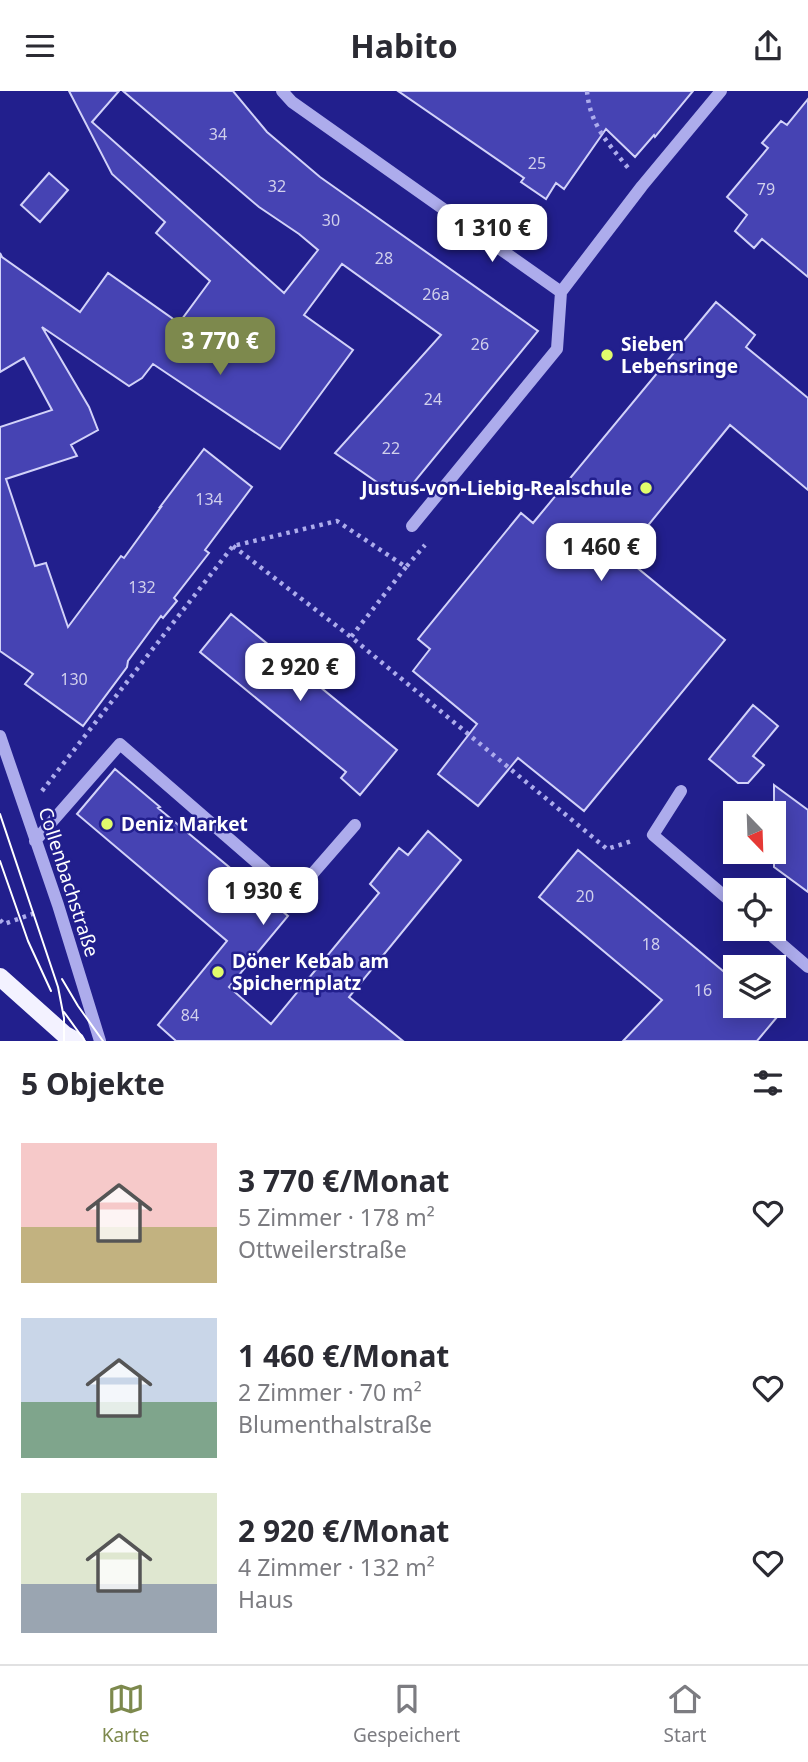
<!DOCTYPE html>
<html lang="de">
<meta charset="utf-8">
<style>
:root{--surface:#fff;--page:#f2f2f3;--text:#2b2b33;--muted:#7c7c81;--line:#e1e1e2;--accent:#7d894d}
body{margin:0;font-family:"Noto Sans",sans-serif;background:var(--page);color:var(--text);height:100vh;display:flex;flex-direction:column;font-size:26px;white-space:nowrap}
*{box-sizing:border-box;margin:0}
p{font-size:23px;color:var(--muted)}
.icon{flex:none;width:38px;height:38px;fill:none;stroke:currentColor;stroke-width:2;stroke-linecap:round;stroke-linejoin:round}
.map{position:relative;height:950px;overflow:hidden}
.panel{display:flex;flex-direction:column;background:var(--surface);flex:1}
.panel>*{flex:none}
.needle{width:46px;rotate:157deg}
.tools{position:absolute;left:723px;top:710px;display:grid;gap:14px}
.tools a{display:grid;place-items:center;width:63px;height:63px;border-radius:0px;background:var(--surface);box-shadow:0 4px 18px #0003;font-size:35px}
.price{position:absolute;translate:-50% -60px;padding:0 16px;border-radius:14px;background:#fff;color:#222;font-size:23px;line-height:46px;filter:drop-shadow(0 2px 4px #0008)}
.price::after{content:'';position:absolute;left:50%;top:42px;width:21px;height:16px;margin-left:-10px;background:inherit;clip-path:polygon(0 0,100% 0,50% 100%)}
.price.current{background:var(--accent);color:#fff}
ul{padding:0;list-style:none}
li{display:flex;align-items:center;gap:21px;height:175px;padding:0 21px}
li span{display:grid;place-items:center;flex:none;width:196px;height:140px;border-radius:0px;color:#555}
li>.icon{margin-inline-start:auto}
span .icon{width:84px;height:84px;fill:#fffc;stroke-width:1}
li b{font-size:30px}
h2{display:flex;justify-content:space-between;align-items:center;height:84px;padding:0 21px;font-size:30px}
header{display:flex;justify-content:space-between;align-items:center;height:91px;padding:0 21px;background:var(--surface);font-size:32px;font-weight:700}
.menu{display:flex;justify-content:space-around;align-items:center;height:98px;border-top:2px solid var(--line);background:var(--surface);font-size:19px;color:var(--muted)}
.menu a{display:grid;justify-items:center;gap:4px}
.menu .current{color:var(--accent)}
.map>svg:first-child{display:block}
.building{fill:#4643b3;stroke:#d2d2f9;stroke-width:2}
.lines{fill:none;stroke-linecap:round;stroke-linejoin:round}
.path{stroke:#adacec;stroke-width:4.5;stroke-dasharray:3.5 5;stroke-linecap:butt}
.minor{stroke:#adacec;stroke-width:12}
.major{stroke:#f3f2ff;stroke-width:18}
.tram{stroke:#fff;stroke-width:2}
.poi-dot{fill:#e1fb6c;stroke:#221f8d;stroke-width:2.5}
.labels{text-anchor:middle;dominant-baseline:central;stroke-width:5;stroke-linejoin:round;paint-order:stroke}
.number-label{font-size:16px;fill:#d1d0ec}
.poi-label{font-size:19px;font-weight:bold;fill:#fff;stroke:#221f8d;text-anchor:start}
.street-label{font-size:19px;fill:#fff;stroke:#221f8d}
</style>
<header><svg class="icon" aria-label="menu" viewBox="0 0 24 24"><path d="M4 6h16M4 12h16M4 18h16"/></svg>Habito<svg class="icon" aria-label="share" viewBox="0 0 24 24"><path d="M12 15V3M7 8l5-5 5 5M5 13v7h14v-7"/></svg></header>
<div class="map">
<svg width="808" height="950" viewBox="0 0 808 950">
<rect width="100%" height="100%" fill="#221f8d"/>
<path class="building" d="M69,0H119L92,31L284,202L318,159L299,143L259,116L123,0H233L267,41L320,86L538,240L411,395L405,391L394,403L335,362L441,244L342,173L304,224L353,259L280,358L153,273L142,287L129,295L42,236L89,316L98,339L71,354L77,365L6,388L35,475L46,472L68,536L121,465L124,467L161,416H160L204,358L252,396L205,459L209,462L174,507L177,510L163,527L161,525L128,570L127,576L83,635L25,593L33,583L0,560V336L52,319L24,267L0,281V162L2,166L80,221L108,182L179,232L210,190L156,142L165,131L112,83Z
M398,0H693L655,46L654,44L635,66L606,38L564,98L556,92L546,108L521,91L524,87Z
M808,8V186L762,148L754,157L735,140L747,124L727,106L768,57L762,52L781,30L787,34Z
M49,82L68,99L40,131L21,114Z
M716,211L755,244L746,256L808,307V399L730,334L623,465L725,549L584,720L518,667L478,715L438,683L477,633L413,580L430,558L418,548L521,422L533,432Z
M231,523L397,659L360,704L341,687L346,681L200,561Z
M753,614L778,635L753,665L764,674L748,692H738L709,668Z
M115,678L160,716L158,717L288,825L229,896L271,933L379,802L370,793L399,757L408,764L428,740L461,769L349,906L403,950H176L158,934L227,850L77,723Z
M774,694L808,719V801L774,776Z
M578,759L735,890V915H765L777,926L757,950H623L662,909L539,806Z"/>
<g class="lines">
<path class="path" d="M587,0C590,34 608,52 629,78
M233,455L351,546
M406,476L351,546L607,758L632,750
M42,700L233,455L337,430L406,476L425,454
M0,829L4,833L38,821"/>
<path class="minor" d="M282,0L292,11L561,201L642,95L721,0
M412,435L557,258L561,201
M0,645L58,814L100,950
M681,700L653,744L735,814
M35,750L120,653L294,804L355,734
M764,838L808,876"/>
<path class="major" d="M0,886L65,944L76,950"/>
<path class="tram" d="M0,723L58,896L64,927V950
M0,770L28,850L51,900
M62,888L78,915L103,950
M64,921L85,950"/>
</g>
<g class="poi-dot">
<circle cx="607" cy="264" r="7"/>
<circle cx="646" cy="397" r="7"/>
<circle cx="107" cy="733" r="7"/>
<circle cx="218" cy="881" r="7"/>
</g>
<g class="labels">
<g class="number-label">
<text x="218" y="43">34</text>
<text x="537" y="72">25</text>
<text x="277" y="95">32</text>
<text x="766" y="98">79</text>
<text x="331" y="129">30</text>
<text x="384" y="167">28</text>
<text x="436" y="203">26a</text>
<text x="480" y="253">26</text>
<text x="433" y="308">24</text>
<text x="391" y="357">22</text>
<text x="209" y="408">134</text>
<text x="142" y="496">132</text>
<text x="74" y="588">130</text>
<text x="585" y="805">20</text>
<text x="651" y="853">18</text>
<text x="703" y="899">16</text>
<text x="190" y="924">84</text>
</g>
<g class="poi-label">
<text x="621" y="253">Sieben<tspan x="621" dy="22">Lebensringe</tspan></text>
<text x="632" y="397" text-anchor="end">Justus-von-Liebig-Realschule</text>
<text x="121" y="733">Deniz Market</text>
<text x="232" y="870">Döner Kebab am<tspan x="232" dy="22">Spichernplatz</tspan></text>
</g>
<g class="street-label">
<text transform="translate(69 791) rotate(72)">Collenbachstraße</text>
</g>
</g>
</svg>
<div class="tools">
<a><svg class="needle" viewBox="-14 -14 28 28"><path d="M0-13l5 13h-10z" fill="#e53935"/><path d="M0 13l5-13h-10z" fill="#7c7c81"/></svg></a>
<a><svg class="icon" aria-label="locate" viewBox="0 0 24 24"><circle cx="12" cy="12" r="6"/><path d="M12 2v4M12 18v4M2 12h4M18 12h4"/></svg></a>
<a><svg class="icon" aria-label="layers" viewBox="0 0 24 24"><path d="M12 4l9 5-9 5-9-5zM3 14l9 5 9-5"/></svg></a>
</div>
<b class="price" style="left:492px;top:173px">1 310 €</b>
<b class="price current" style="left:220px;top:286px">3 770 €</b>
<b class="price" style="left:601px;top:492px">1 460 €</b>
<b class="price" style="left:300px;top:612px">2 920 €</b>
<b class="price" style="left:263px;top:836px">1 930 €</b>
</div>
<section class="panel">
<h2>5 Objekte<svg class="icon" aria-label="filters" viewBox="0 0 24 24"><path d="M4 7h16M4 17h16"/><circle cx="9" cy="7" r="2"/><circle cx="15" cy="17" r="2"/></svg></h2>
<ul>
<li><span style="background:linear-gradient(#f6c9c9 60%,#c2b280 0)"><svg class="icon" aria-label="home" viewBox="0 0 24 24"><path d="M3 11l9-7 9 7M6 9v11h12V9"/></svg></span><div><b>3 770 €/Monat</b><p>5 Zimmer · 178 m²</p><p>Ottweilerstraße</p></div><svg class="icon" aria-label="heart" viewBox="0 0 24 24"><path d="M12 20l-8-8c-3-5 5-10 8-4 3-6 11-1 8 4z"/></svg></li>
<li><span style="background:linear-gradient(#c9d6e8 60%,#7fa58c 0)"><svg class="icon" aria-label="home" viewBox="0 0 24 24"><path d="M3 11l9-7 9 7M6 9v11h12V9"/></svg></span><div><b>1 460 €/Monat</b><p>2 Zimmer · 70 m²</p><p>Blumenthalstraße</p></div><svg class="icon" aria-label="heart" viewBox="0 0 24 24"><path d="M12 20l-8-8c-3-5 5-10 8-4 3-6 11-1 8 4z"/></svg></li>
<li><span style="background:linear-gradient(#dfe7d0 65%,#9aa5b1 0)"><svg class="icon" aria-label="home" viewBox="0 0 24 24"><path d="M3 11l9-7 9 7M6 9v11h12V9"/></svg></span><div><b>2 920 €/Monat</b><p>4 Zimmer · 132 m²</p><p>Haus</p></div><svg class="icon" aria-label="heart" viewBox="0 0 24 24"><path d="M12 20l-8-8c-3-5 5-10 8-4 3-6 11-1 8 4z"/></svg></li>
</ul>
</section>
<nav class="menu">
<a class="current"><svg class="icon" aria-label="map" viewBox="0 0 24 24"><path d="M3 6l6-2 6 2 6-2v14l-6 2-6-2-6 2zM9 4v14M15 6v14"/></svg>Karte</a>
<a><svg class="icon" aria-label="saved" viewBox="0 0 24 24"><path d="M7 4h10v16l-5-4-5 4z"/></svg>Gespeichert</a>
<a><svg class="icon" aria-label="home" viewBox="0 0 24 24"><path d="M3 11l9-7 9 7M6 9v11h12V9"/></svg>Start</a>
</nav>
